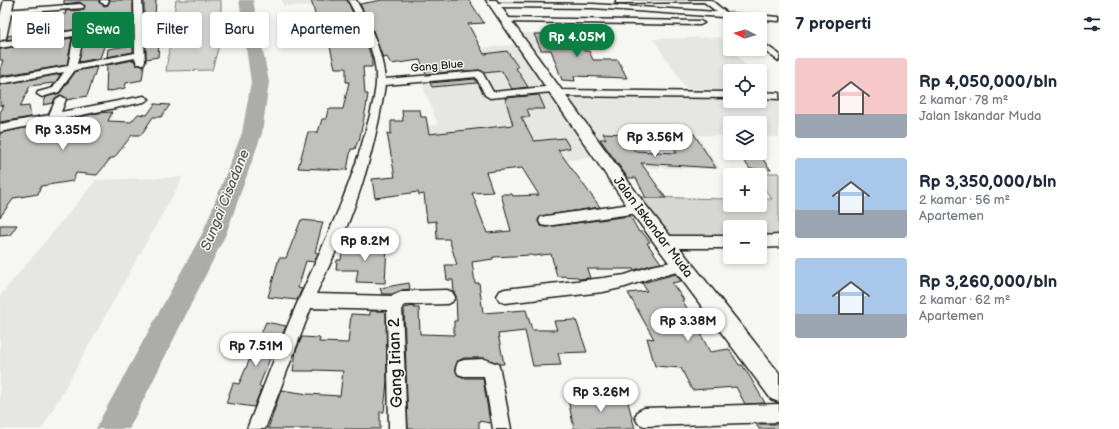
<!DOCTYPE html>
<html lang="id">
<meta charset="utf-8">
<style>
:root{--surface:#fff;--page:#f2f2f3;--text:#1f2937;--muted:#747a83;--accent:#0b8043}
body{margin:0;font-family:"Balsamiq Sans",sans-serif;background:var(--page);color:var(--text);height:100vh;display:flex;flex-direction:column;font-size:15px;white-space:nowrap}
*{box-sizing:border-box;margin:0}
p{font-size:13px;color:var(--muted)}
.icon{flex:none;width:22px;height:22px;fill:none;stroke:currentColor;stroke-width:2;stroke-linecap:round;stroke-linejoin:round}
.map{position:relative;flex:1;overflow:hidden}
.details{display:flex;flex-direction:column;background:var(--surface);width:340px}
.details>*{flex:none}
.hud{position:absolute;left:12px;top:12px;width:380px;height:36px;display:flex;gap:8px}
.needle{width:26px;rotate:275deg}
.buttons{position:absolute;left:723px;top:12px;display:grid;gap:8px}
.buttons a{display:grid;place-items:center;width:44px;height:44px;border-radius:4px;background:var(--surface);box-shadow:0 2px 6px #0003;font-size:20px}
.price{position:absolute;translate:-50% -34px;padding:0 9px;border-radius:14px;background:#fff;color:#222;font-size:13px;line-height:26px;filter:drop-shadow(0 1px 2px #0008)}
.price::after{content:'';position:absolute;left:50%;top:24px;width:12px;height:9px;margin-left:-6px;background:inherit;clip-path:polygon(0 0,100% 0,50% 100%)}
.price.selected{background:var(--accent);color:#fff}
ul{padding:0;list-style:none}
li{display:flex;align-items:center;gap:12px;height:100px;padding:0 16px}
li span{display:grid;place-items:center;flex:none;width:112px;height:80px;border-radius:4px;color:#555}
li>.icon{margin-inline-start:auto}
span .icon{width:48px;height:48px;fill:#fffc;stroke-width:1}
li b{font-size:17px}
h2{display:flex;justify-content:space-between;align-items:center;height:48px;padding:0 16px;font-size:17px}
.pill{padding:0 14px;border-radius:4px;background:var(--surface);box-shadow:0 2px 6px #0003;font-size:14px;line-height:36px}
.pill.selected{background:var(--accent);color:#fff}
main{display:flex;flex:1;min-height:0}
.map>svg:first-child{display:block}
.built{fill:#e6e6e2}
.green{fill:#d6d6d2;stroke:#797977}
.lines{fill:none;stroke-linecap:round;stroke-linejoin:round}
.river{fill:#acaca9;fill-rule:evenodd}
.building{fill:#c0c0bd;stroke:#1c1c1c;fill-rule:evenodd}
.minor-casing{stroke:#1c1c1c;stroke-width:3}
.tertiary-casing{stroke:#1c1c1c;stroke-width:3}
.minor{fill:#f6f6f2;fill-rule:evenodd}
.tertiary{fill:#f6f6f2;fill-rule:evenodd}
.labels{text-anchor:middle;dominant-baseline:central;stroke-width:3;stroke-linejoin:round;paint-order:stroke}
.far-street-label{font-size:11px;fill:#1c1c1c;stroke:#f6f6f2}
.street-label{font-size:13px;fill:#1c1c1c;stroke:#f6f6f2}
.water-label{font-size:14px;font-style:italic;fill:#565654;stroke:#f6f6f2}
.near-street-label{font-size:16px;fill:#1c1c1c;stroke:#f6f6f2}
</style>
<main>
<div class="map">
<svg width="779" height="429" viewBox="0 0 779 429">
<rect width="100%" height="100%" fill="#f6f6f2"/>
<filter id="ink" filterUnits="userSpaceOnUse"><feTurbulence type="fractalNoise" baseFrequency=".025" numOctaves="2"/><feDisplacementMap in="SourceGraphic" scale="8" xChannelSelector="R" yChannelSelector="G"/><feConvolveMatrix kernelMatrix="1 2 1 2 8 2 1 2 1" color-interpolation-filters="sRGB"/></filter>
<g filter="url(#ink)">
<path class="built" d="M282,0H346L348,5L283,6Z
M509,33L577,34L588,51L537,52L563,91L689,93L653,39L721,37L751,71H730V101H760V81L779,102V137H760V123H730V136L697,135L720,169L606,167L594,157L431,178L412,129L438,124L420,80H431L419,54L519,44Z
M183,177L42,429H0V296L96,180Z"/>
<path class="green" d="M176,0H221V38L212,70L166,71Z
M752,173H779V243H760V227H730V243H673L640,197L730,199V205H760V199H772L760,183V175H754Z"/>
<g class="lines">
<path class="river" d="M239,0H253L269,82L262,133L226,234L129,429H96L101,418L203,232L242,133L251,82Z"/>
</g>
<path class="building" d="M64,0H99V2L104,6L108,5L110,0H133V24L115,26V28H112L111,36L108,35L100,58L79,62L84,33L80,29L6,40L8,36L49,29L58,15L66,14L65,11L83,10L85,7L80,2L64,4Z
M144,0H156L155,16L144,17Z
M311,0H347L366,41L372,60V67H363L365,94H368L366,108L359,141H358L355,149H351L347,170L298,168L308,132H318L322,119H326L328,109H343L349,82H346V68H335L328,38H316L315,28H319Z
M382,0H469L484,23L468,24L484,54L507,51L518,67L516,68L528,87L512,89L502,71L484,73L479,70L426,74L420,60L391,64L387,57L383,58L372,28L360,4Z
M534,34H574L584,51H589L593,60H618L627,78L574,76L575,81L562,80L551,50H541Z
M72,38L67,65L0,76V70L3,60H0V49Z
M159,43L158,57L146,59V45Z
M133,45V52L107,57L108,49Z
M134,60L136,65H144L142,80L126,83L125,88L106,92L107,65Z
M97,67L87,96L67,100V98L60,95L55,98L53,103L43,105L46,97L60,93L76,71Z
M61,74L52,87L53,83L30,86L20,107L29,106L31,117L0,122V113L4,105L0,106V85Z
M475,79L477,83L432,87L430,83Z
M539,95L545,109H527L530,117H521L534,141L564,138L570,148L558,150L600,207L541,216L538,220L540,226L546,227L630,216L639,232H642L650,242L647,243L661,263L634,270L633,269H587L590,278L579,279L578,277L557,276L551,254L533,256L532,255L493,257V259L472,262L475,283H479L483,313L526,310L532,330H557L554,321L576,320L587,352L558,353L561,365L533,366L525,331L498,334L504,364H499L484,358H464L458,361L455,368L458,375L464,378H483L490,423L479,421V429H408L404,308L414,306V308H419L420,334L454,335V321H457L456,296L454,292L453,280H447L445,265H457L449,239H437L436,221L427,222L424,194L419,195L418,192L375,198L372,179L395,177L387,133L391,134V121H403L402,110H420L421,117H426L429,134L513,125L505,98ZM522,168L539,195L513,196L512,194H501L511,231L487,233L472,193L493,192L486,172Z
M155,104L170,105L161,117H153L141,135H132L114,158H111L97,175L76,173L73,181L41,186L38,194L14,198L0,217V133L98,113L112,112L108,121L131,122L138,114L147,115Z
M603,133L626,134L635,151L677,153L666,134H694L716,168L641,163L666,198H646L636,178H628L600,139H606Z
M738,153H758L771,170L750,169Z
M301,220L323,222L315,252L318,253L314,262L306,261L298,288L302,289L297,300L268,297L279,258H286Z
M0,225H17L10,235L0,236Z
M343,245H387L385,283L356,282L358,270H336L337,260H341Z
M676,274L681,281L672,283L684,300H682L693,318L700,317L708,330L699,331L710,352L729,349L739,365H742L750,377L765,403L745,404L736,387L692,390L681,368L655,366L647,338L654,339L628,293L647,291L642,283Z
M409,283L410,289L402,290L392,294H382L380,288Z
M370,311H386L387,381L384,412H380V429H268L281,390L308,394L340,396L343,371L314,370V371H293L296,351L302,337L320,338L319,342L348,343L351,314L370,315Z
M266,322L286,326L277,347H275L269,361L259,386L262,387L254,407L226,403L233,383L239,384Z
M567,394L587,395L588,399L612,401L610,394L626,395L635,429H574Z
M756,424H777L779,429H759Z"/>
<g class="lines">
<g class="minor-casing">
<path id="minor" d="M101,0H109L107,4H104L100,2Z
M134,0H142L145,62L143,64H137L135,58L75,70L59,92L42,97L37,94L38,92L53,88L64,72L0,84V78L68,66L74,36L0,48V42L79,30L83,33L82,44L77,64L135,53Z
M348,0H356C370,25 382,50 385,79L479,71L482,72L493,92L554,86L557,87L558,90L730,92V98L556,96L552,95V92L490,98L485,95L476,77L385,85C378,131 366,177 349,221C339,246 327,270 316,294L392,296L403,291L447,290L452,292L455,297L452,302L447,304L405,305L402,307L407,429H389L387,310L311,308L265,429H247C264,386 280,342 299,299C324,243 350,190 366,130C370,115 375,98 376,83C378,54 361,25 348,0Z
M616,0H711L727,13L779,17V21L593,8L495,7L491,5L495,3L593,4L717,12L704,2L619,3H616Z
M80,4L84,6L83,8L5,14L1,12L5,10Z
M503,18L700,21L704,23L700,25L506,22H503Z
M760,41L779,54V61L760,48Z
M760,92L779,93V99L760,98Z
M61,96L66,99L61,112L144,96L149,99L144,102L0,132V124L49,115L56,99Z
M638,203L643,205L644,208L643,211L638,213L546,226L541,225L539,221L541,217L546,216Z
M779,235V247L760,248V236Z
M666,236H730V248H666L661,246L659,242L661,238Z
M682,260L687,262L689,266L687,270L651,278L625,287L603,292L505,303L500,301L497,296L500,291L505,289L603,278L625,275L651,266Z
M484,359L498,364L500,370L511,429H493L484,376H464L458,374L456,368L458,362L464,360Z
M779,404V422L644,426L638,423L635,417L638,411L644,408Z"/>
</g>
<g class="tertiary-casing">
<path id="tertiary" d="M4,0H14L6,38L0,41V16Z
M486,0H496L644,203L779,373V402L771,399L632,213Z"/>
</g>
<use href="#minor" class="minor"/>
<use href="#tertiary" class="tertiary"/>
</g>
</g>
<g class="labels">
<g class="far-street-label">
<text transform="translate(437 66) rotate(-5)">Gang Blue</text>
</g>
<g class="street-label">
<text transform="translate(653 227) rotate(53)">Jalan Iskandar Muda</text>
</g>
<g class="water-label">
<text transform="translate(225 200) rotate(-68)">Sungai Cisadane</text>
</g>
<g class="near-street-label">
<text transform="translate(396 363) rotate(-92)">Gang Irian 2</text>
</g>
</g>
</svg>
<div class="buttons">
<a><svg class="needle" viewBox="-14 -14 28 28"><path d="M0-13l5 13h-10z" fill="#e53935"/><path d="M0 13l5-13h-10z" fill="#747a83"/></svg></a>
<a><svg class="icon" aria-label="locate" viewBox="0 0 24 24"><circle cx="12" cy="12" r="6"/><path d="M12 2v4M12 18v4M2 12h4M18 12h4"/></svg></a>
<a><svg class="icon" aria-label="layers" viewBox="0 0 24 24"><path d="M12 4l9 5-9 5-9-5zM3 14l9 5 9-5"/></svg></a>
<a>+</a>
<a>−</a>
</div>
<b class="price selected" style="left:577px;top:58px">Rp 4.05M</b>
<b class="price" style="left:63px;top:151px">Rp 3.35M</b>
<b class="price" style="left:655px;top:158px">Rp 3.56M</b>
<b class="price" style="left:365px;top:262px">Rp 8.2M</b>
<b class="price" style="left:688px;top:342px">Rp 3.38M</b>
<b class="price" style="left:256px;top:367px">Rp 7.51M</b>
<b class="price" style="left:601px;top:413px">Rp 3.26M</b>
<div class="hud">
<a class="pill">Beli</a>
<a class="pill selected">Sewa</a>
<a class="pill">Filter</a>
<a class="pill">Baru</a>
<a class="pill">Apartemen</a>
</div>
</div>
<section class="details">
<h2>7 properti<svg class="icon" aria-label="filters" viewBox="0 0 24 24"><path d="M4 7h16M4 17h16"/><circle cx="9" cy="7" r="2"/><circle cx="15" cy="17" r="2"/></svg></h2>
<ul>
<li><span style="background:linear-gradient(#f6c9c9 70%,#9aa5b1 0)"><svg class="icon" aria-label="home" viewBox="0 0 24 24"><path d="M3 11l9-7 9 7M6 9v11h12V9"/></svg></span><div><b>Rp 4,050,000/bln</b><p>2 kamar · 78 m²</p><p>Jalan Iskandar Muda</p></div></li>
<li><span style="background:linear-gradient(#a9c7e8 65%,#9aa5b1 0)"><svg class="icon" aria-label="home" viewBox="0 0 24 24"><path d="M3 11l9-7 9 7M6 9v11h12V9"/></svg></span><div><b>Rp 3,350,000/bln</b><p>2 kamar · 56 m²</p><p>Apartemen</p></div></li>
<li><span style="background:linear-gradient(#a9c7e8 70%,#9aa5b1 0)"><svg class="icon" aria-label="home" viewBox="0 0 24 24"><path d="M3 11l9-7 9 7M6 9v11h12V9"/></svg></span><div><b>Rp 3,260,000/bln</b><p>2 kamar · 62 m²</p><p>Apartemen</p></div></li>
</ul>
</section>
</main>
